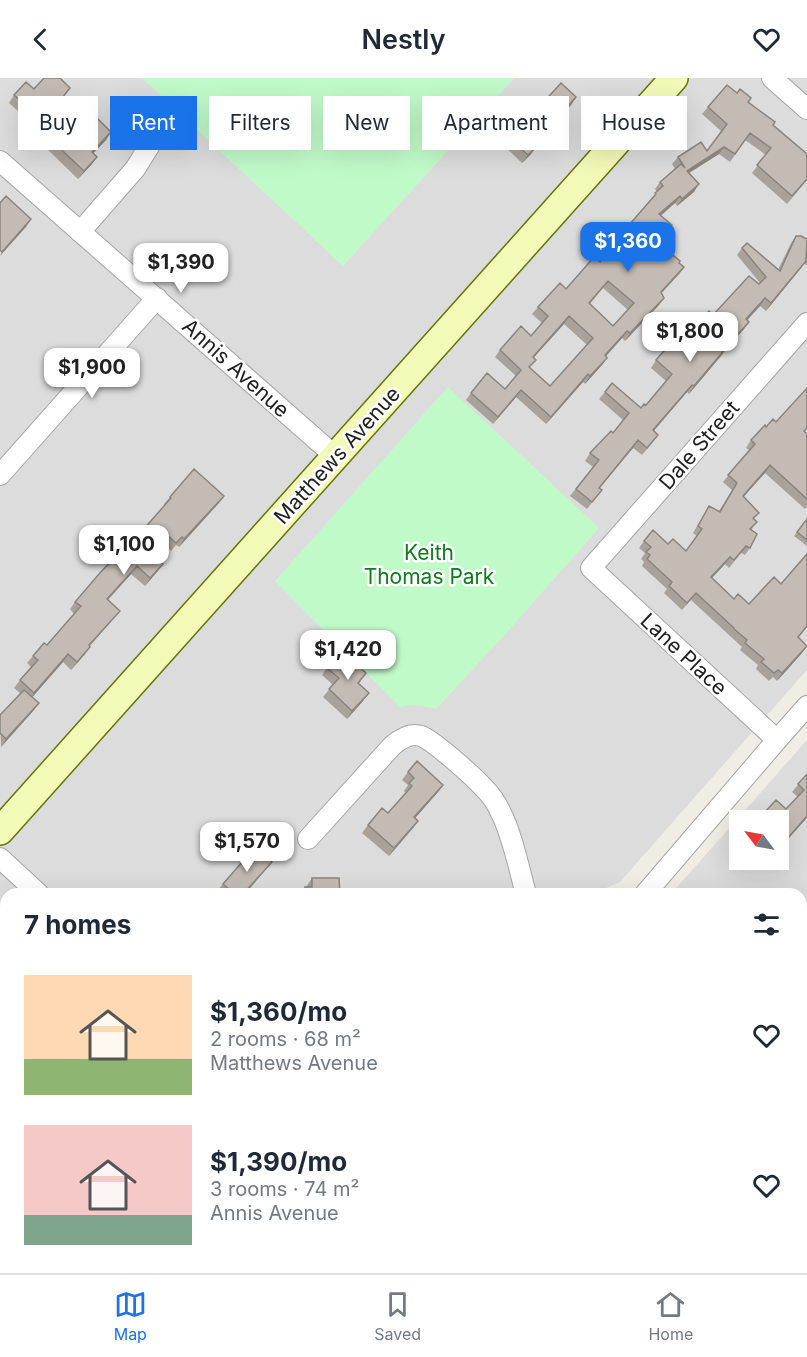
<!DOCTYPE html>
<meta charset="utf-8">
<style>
:root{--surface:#fff;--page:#f6f6f7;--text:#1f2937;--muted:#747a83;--line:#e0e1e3;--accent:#1a73e8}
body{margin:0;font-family:Inter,sans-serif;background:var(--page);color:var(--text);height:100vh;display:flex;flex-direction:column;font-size:22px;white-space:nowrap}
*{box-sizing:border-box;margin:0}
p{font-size:20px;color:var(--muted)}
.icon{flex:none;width:33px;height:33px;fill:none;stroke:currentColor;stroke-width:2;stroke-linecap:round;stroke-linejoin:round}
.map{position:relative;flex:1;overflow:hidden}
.details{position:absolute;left:0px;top:810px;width:807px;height:386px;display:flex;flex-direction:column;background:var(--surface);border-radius:18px 18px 0 0;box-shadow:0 6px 24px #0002}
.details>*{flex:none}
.hud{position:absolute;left:18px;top:18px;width:771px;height:54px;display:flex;gap:12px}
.needle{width:39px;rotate:302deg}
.fabs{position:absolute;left:729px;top:732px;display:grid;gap:12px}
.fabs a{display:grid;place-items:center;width:60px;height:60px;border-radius:0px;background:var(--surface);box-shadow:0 6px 24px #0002;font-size:30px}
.price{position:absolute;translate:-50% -51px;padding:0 14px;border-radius:12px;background:#fff;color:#222;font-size:20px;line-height:39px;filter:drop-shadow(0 2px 3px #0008)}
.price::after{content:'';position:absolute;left:50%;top:36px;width:18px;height:14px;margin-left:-9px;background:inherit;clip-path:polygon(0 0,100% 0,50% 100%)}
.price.current{background:var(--accent);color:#fff}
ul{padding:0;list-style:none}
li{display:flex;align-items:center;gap:18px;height:150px;padding:0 24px}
li span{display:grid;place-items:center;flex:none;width:168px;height:120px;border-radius:0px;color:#555}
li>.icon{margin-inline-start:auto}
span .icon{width:72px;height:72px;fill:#fffc;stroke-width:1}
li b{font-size:26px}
h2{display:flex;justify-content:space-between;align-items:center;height:72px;padding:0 24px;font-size:26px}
.pill{padding:0 21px;border-radius:0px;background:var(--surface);box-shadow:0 6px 24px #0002;font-size:21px;line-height:54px}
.pill.current{background:var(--accent);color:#fff}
header{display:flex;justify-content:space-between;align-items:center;height:78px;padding:0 24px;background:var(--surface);font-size:27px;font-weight:600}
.menu{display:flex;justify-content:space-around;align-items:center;height:84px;border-top:2px solid var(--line);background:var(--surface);font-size:16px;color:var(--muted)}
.menu a{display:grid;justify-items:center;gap:3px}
.menu .current{color:var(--accent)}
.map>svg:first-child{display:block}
.residential{fill:#dddcdc;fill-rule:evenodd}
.park{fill:#c1fac9}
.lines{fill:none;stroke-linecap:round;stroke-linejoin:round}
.street-casing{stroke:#a6a6a6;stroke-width:22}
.secondary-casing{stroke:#647704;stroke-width:30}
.street{stroke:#fff;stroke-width:20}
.secondary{stroke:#f3fab8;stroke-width:27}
.wall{fill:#a9a29b;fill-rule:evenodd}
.shaded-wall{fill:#89847e}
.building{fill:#c4bcb4;stroke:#89847e;stroke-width:1.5;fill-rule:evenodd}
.labels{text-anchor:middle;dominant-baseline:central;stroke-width:5;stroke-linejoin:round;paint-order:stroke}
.street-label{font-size:21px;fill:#1f1f1f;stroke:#fff}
.park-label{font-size:21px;fill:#0b7e1b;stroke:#fff}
</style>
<header><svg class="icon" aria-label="back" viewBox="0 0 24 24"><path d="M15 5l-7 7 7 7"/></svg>Nestly<svg class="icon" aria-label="heart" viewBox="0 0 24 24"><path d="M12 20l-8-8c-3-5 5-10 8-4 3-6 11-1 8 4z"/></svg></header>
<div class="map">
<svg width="807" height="1195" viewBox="0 0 807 1195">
<rect width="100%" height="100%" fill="#f0ede5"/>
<path class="residential" d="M0,0H807V592L620,804L606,810H594L593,816H6V1190H629L624,1195H0Z
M807,662V987L801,982V816H671ZM740,742H778V782H740Z"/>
<path class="park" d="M142,0H514L343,188Z
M448,309L599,450L500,562L436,631C423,628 413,626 400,629L275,503Z
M807,1033V1195H624L629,1190H801V1037Z"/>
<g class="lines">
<g class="street-casing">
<path id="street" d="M772,0L807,31
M0,83L336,379
M80,154L135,91L155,59
M0,397L157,220
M777,662L591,490L807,245
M308,761L392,668C400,661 410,654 421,658C433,662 474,699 484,710C491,717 496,724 500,733C512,755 519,791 526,816
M0,780L39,816
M645,816L777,662L807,628
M801,1007L807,1004
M110,1190L115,1195
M465,1195L471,1190"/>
</g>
<g class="secondary-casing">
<path id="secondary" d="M0,753L674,0"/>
</g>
<use href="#street" class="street"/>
<use href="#secondary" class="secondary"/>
</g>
<path class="wall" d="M70,10L51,35L76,60L106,62L93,75L97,79L92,86L78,101L44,68L47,63L24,43L26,40L9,25L14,17L34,11Z
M576,19L571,27L536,67L537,68L531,76L522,85L505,69L510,61Z
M748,24L773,47L807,76V102L787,126L752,95L766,77L745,62L730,84L719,76L689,95L694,114L677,128L675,125L661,138L672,147L658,164L684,189L679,196L661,215L659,227L625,263L622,260L606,278L607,280L602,287L585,306L583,304L546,346L516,319L493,346L466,322L471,315L505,311L516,298L495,279L500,272L531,258L542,245L532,236L538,229L566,211L600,184L625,156L624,155L629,147L657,114L655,111L660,104L675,91L672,86L678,79L707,73L721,53L702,36L708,29ZM603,210L628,232L613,248L590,226ZM564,246L587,267L550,308L530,290L533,279Z
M796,158L807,161V187L804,186L766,233L760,228L747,242L749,244L744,251L726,270L721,278L689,316L687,314L654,353L653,364L642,377L633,370L599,410L602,412L587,431L570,418L593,389L585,383L590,375L613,355L623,342L599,321L605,314L641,330L646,327L666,303L651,290L656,282L684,261L713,237L760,205L737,177L742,170L778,192L791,165Z
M776,344L805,354L807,356V428L805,431L765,395L743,419L759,435L754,441L752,452L750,470L745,477L741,475L729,490L725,486L712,500L734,521L749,526L781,506L807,476V549L798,560L802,575L777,603L773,599L769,603L756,591L758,587L740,572L742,569L691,522L682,532L664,515L667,511L642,488L644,484L641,481L645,475L639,470L644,463L668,466L686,473L697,458L693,455L709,428L719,433L732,412L723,404L749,372L746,370L751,362L766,349Z
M224,418L218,426L179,469L176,467L171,473L161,464L151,475L163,486L157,494L145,508L131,496L108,522L114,540L90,568L85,576L71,592L63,584L32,619L39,625L33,633L1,669L0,637L20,615L14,610L20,602L31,589L27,585L33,578L47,567L74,536L70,531L75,524L135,461L165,427L164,426L170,419Z
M807,441V468L794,458Z
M327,590L361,603L358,606L363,623L347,641L323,619L333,607L322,597Z
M408,694L443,707L438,714L415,740L418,743L413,750L389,778L362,755L368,747L388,735L406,715L404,713L408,707L402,702Z
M807,696V740L782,767L778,764V742H758L762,737L786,731L798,719L792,714Z
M256,778L272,784L266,791L245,816H220L217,813L223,806Z
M312,800L340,816H287L288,814L302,813L305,809H306Z
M807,891V904L801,899Z
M357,1190H406L401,1195H353Z"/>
<path class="shaded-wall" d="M576,19L571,27L530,74L547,52Z
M111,54L106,62L87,82L92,74Z
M537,68L531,76L522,85L528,77Z
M724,69L719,76L681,100L687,93Z
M97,79L92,86L78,101L84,93Z
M699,106L694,114L677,128L682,121Z
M680,118L675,125L654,143L659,136Z
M31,141L26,149L0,178L2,174Z
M806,183L801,190L766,233L771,225Z
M684,189L679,196L656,221L661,214Z
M664,220L659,227L625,263L630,255Z
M765,220L760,228L741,249L746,241Z
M569,238L564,246L528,286L533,279Z
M749,244L744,251L720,277L725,270Z
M627,253L622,260L600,285L605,277Z
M726,270L721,278L689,316L694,308Z
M607,280L602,287L585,306L590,298Z
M588,296L583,304L546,346L551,339Z
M692,307L687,314L648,359L653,352Z
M521,312L516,319L493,346L498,339Z
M638,362L633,370L594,417L599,410Z
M770,387L765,395L738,425L743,418Z
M224,418L218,426L179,469L184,461Z
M730,479L725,486L706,506L711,499Z
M163,486L157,494L145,508L150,500Z
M137,488L131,496L101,529L107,521Z
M120,533L114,540L83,575L89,567Z
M807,568L802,575L777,603L782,595Z
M90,569L85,576L71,592L77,584Z
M68,576L63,584L29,623L34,615Z
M369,615L363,623L347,641L352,633Z
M39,625L33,633L1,669L6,661Z
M443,707L438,714L409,747L414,739Z
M807,738L806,741L782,767L788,760Z
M418,743L413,750L389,778L394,770Z
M272,784L266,791L245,816H243Z"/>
<path class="building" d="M44,0H60L70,10L50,35L76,60L96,39L111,54L92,74L97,79L84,93L49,60L53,56L30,35L32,33L14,17L26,4L34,11Z
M561,5L576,19L547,52L535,66L537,68L528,77L510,61Z
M727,7L737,15L740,11L751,20L748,24L775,44L773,47L807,76V101L792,118L757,87L771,70L750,55L735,76L724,69L687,93L699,106L682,121L680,118L659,136L672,147L657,164L680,183L679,185L684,189L661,214L664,220L630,255L627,253L605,277L607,280L590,298L588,296L551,339L521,312L498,339L471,315L487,295L505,311L521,292L500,272L521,248L531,258L548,238L538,229L560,205L566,211L594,179L600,184L631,149L629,147L656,116L655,115L663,108L660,104L681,86L685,90L678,79L701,64L707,73L727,46L708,29ZM608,203L634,225L613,248L589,225ZM569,238L593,260L550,308L529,289L536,282L533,279Z
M6,118L31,141L2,174L0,172V125Z
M796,158H801L807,161L806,183L771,225L765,220L746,241L749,244L725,270H726L694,308L692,307L653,352L658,357L647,370L638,362L599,410L602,412L592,424L576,411L599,382L590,375L611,353L613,355L629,335L605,314L612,305L641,330L644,326L646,327L672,296L656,282L679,256L684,261L709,233L713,237L749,198L759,206L766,199L742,170L747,165L780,193Z
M807,310V350L804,353L807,356V421L770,387L743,418L759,435L753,440L757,444L750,451L757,456L750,470L746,468L734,482L730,479L711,499L734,521L738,516L749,526L774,499L781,506L807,476V548L798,559L807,568L782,595L778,592L774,595L761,584L764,581L745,565L747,562L734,551V550L696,515L687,525L669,508L672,504L647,481L650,477L646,474L651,469L644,463L653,452L668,466L673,461L686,473L702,451L698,448L709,428L720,434L737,405L728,397L755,366L751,362L765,347L766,349L773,341L776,344Z
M194,391L224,418L184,461L182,459L176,465L166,456L150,475L163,486L150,500L137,488L107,521L120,533L89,567L90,569L77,584L68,576L34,615L20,602L38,582L33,578L44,565L47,567L81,528L75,524L99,496L133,460L135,461L171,420L170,419Z
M807,441V462L797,454Z
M342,573L366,595L358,605L369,615L352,633L329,611L339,600L327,590Z
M24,612L39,625L6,661L0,655V637Z
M417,683L443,707L414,739L418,743L394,770L368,747L382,730L388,735L412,708L409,705L414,700L408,694Z
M807,696V738L788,760L778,751V742H769L762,737L776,722L786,731L804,712L798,706Z
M260,773L272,784L243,816H241L237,813L234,816L223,806L251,774L256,778Z
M312,800H339L340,816H288V814L305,813V809H312Z
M360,1190H404L399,1195H361L363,1192Z
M521,1190H571L565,1195H516Z"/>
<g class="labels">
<g class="street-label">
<text transform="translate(236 290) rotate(42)">Annis Avenue</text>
<text transform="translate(699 367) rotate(-49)">Dale Street</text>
<text transform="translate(337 377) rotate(-48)">Matthews Avenue</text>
<text transform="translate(684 576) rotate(43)">Lane Place</text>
</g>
<g class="park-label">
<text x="429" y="474">Keith<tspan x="429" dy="24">Thomas Park</tspan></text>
</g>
</g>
</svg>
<div class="fabs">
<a><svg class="needle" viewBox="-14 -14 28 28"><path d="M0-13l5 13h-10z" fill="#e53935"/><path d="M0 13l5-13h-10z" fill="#747a83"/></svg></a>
</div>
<b class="price current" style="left:628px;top:195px">$1,360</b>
<b class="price" style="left:181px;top:216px">$1,390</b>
<b class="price" style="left:690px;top:285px">$1,800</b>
<b class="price" style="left:92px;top:321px">$1,900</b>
<b class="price" style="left:124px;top:498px">$1,100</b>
<b class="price" style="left:348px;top:603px">$1,420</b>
<b class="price" style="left:247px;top:795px">$1,570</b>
<div class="hud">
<a class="pill">Buy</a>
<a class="pill current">Rent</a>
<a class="pill">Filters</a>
<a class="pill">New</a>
<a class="pill">Apartment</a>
<a class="pill">House</a>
</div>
<section class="details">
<h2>7 homes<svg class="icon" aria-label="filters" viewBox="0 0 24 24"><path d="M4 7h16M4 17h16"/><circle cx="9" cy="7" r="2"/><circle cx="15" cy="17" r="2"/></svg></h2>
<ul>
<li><span style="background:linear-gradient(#ffd9b3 70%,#8fb573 0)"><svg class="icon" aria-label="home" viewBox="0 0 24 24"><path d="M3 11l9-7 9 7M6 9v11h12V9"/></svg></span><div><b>$1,360/mo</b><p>2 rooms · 68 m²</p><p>Matthews Avenue</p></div><svg class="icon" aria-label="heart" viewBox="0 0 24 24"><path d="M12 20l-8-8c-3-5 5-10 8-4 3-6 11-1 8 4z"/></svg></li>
<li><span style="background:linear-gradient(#f6c9c9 75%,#7fa58c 0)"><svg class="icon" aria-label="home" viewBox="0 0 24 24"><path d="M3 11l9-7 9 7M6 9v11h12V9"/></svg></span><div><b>$1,390/mo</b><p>3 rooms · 74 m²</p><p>Annis Avenue</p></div><svg class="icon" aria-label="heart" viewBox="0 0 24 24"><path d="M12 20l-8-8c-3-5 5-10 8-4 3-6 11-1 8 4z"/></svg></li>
</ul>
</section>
</div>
<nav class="menu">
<a class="current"><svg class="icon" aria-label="map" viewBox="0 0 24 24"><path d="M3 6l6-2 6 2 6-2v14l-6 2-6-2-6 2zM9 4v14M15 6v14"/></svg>Map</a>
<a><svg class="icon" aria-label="saved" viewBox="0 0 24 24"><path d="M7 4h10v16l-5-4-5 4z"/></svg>Saved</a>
<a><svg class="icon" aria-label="home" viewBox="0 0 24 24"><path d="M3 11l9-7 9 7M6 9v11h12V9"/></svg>Home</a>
</nav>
